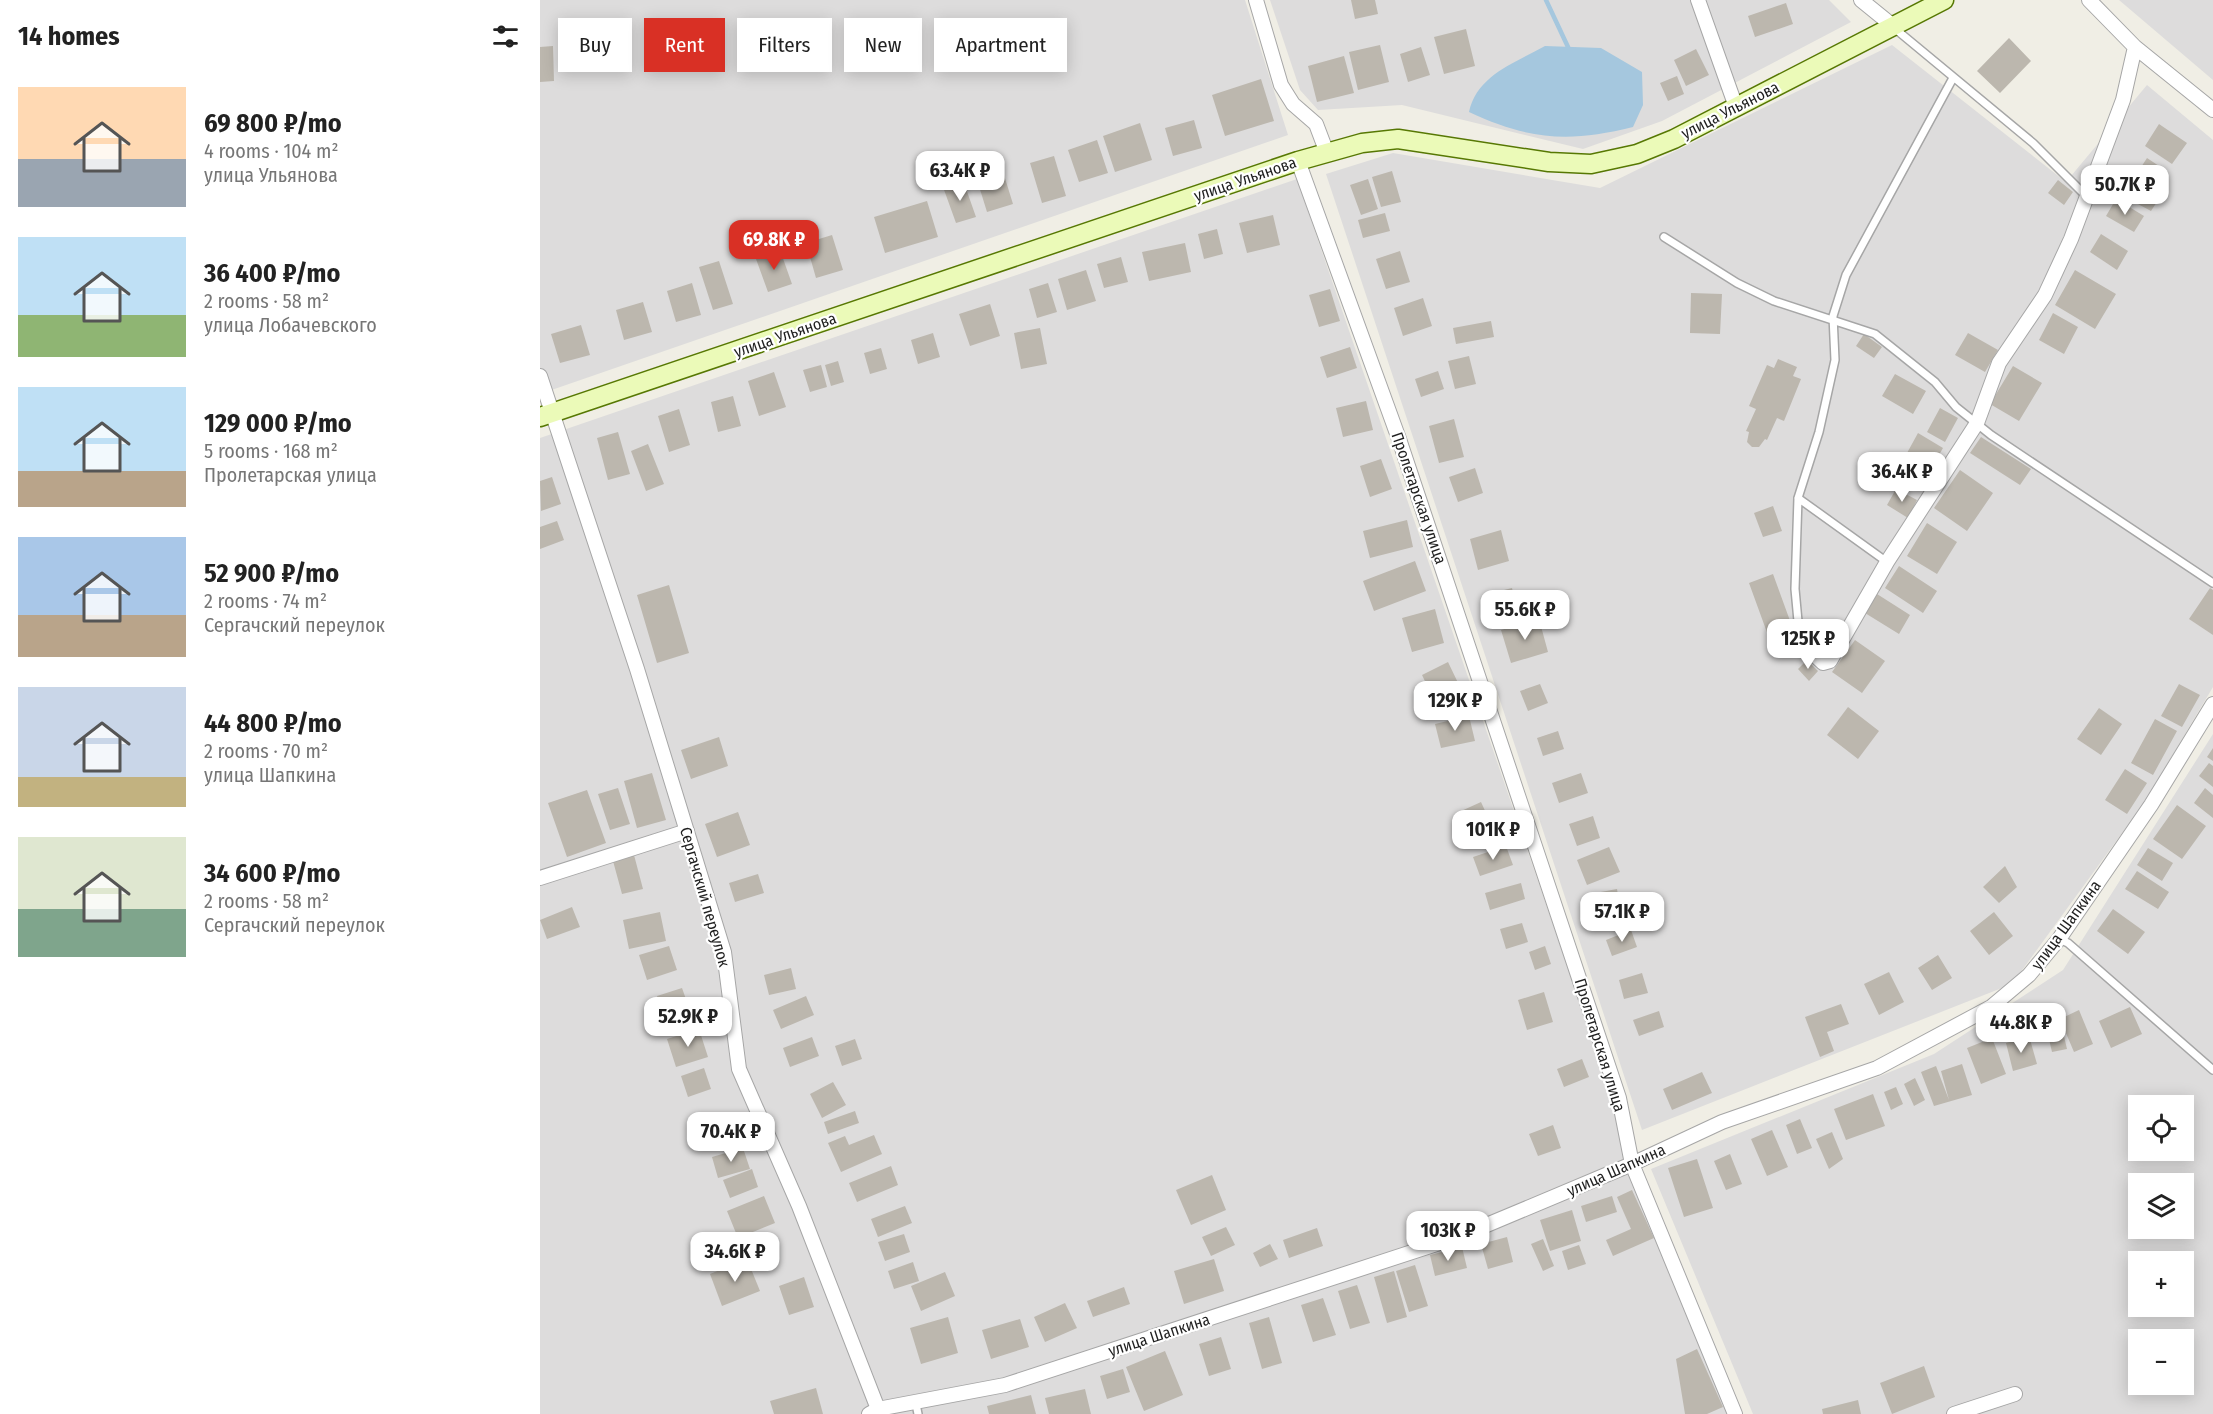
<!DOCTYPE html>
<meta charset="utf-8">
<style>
:root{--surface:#fff;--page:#f2f2f2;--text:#222;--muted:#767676;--accent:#d93025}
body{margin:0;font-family:"Fira Sans Condensed",sans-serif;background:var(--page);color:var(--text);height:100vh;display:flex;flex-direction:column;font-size:22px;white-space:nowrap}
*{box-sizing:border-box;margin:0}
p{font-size:20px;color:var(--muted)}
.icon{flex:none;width:33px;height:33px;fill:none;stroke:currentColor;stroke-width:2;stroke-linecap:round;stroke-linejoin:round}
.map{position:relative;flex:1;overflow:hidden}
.details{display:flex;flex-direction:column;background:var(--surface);width:540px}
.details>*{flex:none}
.guide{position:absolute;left:18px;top:18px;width:570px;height:54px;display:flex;gap:12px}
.controls{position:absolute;left:1588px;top:1095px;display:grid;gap:12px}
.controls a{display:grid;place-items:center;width:66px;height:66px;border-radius:0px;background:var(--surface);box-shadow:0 3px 15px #0003;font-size:30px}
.price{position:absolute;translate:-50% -51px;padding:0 14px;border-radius:12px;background:#fff;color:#222;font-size:20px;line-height:39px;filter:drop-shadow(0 2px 3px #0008)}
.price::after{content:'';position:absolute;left:50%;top:36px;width:18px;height:14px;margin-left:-9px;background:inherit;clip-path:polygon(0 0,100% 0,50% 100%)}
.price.on{background:var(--accent);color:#fff}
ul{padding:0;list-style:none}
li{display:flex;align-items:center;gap:18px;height:150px;padding:0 18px}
li span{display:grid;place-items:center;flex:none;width:168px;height:120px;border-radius:0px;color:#555}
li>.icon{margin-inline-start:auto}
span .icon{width:72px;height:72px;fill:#fffc;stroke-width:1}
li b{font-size:26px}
h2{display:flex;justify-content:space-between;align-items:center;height:72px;padding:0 18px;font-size:26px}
.tag{padding:0 21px;border-radius:0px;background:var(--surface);box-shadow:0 3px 15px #0003;font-size:21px;line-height:54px}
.tag.on{background:var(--accent);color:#fff}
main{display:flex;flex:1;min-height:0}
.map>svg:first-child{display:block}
.residential{fill:#dddcdc;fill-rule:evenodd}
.water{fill:#a5c7de}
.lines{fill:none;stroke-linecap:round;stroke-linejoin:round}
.stream{stroke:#a5c7de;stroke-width:4.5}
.building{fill:#bcb7ae}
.lane-casing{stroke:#a6a6a6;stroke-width:10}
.street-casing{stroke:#a6a6a6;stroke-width:16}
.secondary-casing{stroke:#577803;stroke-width:21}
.lane{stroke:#fff;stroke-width:7}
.street{stroke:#fff;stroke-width:14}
.secondary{stroke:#ebfab8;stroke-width:18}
.labels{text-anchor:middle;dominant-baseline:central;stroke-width:4.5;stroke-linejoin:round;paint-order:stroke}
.street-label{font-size:16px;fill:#1f1f1f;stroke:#fff}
</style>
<main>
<section class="details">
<h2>14 homes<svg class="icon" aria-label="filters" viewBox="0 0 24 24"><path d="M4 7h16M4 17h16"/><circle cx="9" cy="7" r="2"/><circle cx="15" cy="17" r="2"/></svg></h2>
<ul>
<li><span style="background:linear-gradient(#ffd9b3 60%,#9aa5b1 0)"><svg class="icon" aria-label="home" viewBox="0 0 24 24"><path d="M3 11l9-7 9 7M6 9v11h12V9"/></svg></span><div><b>69 800 ₽/mo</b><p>4 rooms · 104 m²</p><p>улица Ульянова</p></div></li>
<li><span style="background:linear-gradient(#bfe0f5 65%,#8fb573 0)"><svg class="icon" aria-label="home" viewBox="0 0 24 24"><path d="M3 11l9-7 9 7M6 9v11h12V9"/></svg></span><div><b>36 400 ₽/mo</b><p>2 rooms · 58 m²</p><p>улица Лобачевского</p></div></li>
<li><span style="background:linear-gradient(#bfe0f5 70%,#b9a48a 0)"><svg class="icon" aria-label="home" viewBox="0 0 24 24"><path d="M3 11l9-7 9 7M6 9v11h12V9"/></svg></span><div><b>129 000 ₽/mo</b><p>5 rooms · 168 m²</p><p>Пролетарская улица</p></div></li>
<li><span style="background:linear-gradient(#a9c7e8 65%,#b9a48a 0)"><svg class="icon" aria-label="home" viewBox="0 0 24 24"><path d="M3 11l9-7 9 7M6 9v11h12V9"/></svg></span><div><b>52 900 ₽/mo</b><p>2 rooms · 74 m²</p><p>Сергачский переулок</p></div></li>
<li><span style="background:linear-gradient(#c9d6e8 75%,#c2b280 0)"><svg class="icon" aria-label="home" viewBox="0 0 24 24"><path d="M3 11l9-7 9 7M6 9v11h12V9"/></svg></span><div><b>44 800 ₽/mo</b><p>2 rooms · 70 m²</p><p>улица Шапкина</p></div></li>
<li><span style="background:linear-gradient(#dfe7d0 60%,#7fa58c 0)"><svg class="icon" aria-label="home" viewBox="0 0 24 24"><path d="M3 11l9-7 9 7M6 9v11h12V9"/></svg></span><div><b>34 600 ₽/mo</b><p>2 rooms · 58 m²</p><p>Сергачский переулок</p></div></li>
</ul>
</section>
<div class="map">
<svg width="1673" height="1414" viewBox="0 0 1673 1414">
<rect width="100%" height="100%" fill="#f0eee5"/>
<path class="residential" d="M0,0H705L748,135L0,394Z
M730,0H1289L1311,22L1122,121L1043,149L862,105L778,110L760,90Z
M1579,0H1673V80Z
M1352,45L1526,182L1607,85L1673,140V687L1604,803L1472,984L1102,1130L786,174L853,153L1060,188Z
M757,179L1077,1111L1190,1414H0V438Z
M1673,734V1414H1213L1111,1169L1394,1054L1523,970ZM1599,1106H1644V1150H1599ZM1599,1184H1644V1228H1599ZM1599,1262H1644V1306H1599ZM1599,1340H1644V1384H1599Z"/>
<path class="water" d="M1005,46L1061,48L1102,72L1103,105L1093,127C1029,143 989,140 929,112C937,75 975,63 1005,46Z"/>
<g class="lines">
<path class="stream" d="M1006,0L1028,47"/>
</g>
<path class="building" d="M811,0H835L838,14L815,19Z
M1246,3L1253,24L1215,37L1208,16Z
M926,29L935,66L904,74L894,37Z
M1469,38L1491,61L1460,93L1437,71Z
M840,45L849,82L818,90L809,52Z
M13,46L14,81L0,82V47Z
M881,47L890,75L868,82L860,54Z
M1156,49L1169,75L1146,86L1134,60Z
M804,56L814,93L777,102L768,66Z
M1137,76L1144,94L1128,101L1120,83Z
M721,79L734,121L685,136L672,95Z
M654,120L662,148L633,156L625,128Z
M600,123L612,160L575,172L563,136Z
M1619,124L1647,143L1632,164L1605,146Z
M557,140L568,173L539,182L528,150Z
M514,156L526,196L502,203L490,163Z
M1607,158L1628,172L1615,191L1594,178Z
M852,171L861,202L841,207L832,177Z
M464,175L473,204L447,212L438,183Z
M828,179L838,209L821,215L810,185Z
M423,180L436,217L416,223L403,187Z
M1518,180L1533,192L1524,205L1508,193Z
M1591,181L1620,197L1611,211L1583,196Z
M1576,199L1604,216L1594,232L1566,216Z
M387,201L398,237L345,253L334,217Z
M845,213L850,231L823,238L818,220Z
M733,215L740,245L707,253L699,223Z
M677,229L683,254L664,259L658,234Z
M1561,234L1588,251L1577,270L1550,252Z
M292,235L303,270L276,278L266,243Z
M645,243L651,272L609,281L602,252Z
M240,250L252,284L228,292L216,259Z
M860,251L870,282L846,289L836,259Z
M581,257L588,282L564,288L557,264Z
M179,261L193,304L173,310L159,267Z
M546,270L556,301L527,310L518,279Z
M1535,270L1576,294L1555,329L1515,305Z
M152,283L161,315L136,322L127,291Z
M508,283L517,312L497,318L489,289Z
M790,289L800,321L779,327L769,295Z
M1151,293L1182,294L1180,334L1150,333Z
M883,298L892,326L863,336L854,308Z
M103,302L112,332L84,340L76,310Z
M450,304L460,336L430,346L419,314Z
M1513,313L1538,327L1524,354L1499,340Z
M951,321L954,337L916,344L913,328Z
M41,325L50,355L20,363L11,334Z
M500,328L507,364L481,369L474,333Z
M393,333L400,357L378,364L371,340Z
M1428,333L1458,350L1445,372L1415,355Z
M1324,334L1342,347L1334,358L1316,346Z
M810,347L817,368L787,378L780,357Z
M341,348L347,369L330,374L324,353Z
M929,356L936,384L915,389L908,361Z
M1238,359L1257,367L1253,376L1261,379L1244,421L1237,418L1227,440L1225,439L1219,447H1212L1207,442L1209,432L1206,431L1216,409L1209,406L1227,365L1234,368Z
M298,361L304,382L291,386L285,365Z
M281,365L287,387L270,392L263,370Z
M1473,366L1502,383L1479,421L1450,404Z
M898,371L904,389L881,397L875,379Z
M234,372L246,407L219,416L208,381Z
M1355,374L1386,391L1373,414L1342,396Z
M193,396L201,426L178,432L171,402Z
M826,401L833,430L803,437L796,408Z
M1400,408L1418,418L1405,442L1387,432Z
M139,409L150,445L129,452L118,416Z
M914,419L924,457L899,463L889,426Z
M78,432L90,474L68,480L57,438Z
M1378,433L1403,448L1392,467L1367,453Z
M1441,437L1491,469L1480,485L1430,453Z
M108,444L124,484L106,491L91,451Z
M841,459L852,489L830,497L820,466Z
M935,468L943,493L918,502L909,477Z
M1420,470L1453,493L1427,531L1394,508Z
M12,477L21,504L1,511L0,481Z
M1356,489L1377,500L1368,518L1347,505Z
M1233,506L1242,531L1223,537L1214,513Z
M867,520L873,547L830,558L823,531Z
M17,521L24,540L0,549V527Z
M1387,523L1417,542L1397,574L1367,556Z
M961,530L969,561L938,570L930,539Z
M875,561L886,591L834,611L823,581Z
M1359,566L1397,591L1383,613L1345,588Z
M1233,574L1253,629L1229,638L1209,583Z
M129,585L149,653L117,663L97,595Z
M972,588L976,606L952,612L948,594Z
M1670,588L1673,590V635L1649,619Z
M1337,594L1370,615L1359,634L1325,613Z
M895,609L904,643L872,652L862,618Z
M999,619L1008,652L971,663L961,630Z
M1315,640L1345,661L1322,693L1292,672Z
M1267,660L1278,671L1269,681L1258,669Z
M908,662L920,687L894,700L882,675Z
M1000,684L1008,703L988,711L980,691Z
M1639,684L1660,695L1642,727L1621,716Z
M1308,707L1339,731L1318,759L1287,735Z
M1559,708L1582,724L1561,755L1537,739Z
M929,716L935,741L901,748L895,724Z
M1615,719L1637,731L1613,775L1591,763Z
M1018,731L1024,749L1003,756L997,738Z
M179,737L188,766L151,779L141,750Z
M1673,748V761L1667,757Z
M1669,763L1673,766V787L1659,776Z
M1585,769L1607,783L1587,814L1565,800Z
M112,773L126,820L97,828L84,781Z
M1041,773L1048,793L1019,803L1012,783Z
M78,788L90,824L70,830L58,794Z
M1665,788L1673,795V818L1654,803Z
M47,790L66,843L27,857L8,803Z
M941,802L958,839L935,849L919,812Z
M1637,805L1666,826L1642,859L1613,839Z
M198,812L210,845L177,857L165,824Z
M1053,816L1060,838L1037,846L1029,824Z
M966,846L973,865L940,876L933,857Z
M1069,847L1080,872L1047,885L1037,860Z
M1608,848L1633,863L1622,881L1597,865Z
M94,855L103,889L82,894L73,861Z
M1465,866L1477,887L1459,903L1443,887Z
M1597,871L1629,892L1618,909L1585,889Z
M218,874L224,893L195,902L189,883Z
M981,883L985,899L950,910L945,893Z
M1077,889L1081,913L1054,918L1050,894Z
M32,907L40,927L7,939L0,920Z
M1573,909L1605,932L1588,954L1557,931Z
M120,912L126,941L89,949L83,920Z
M1454,912L1473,936L1449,955L1430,931Z
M982,923L988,942L966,949L960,929Z
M1091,930L1097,947L1072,956L1066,940Z
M129,946L137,970L107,980L99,955Z
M1005,946L1011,964L995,970L989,952Z
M1398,955L1412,978L1392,990L1378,968Z
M251,968L256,989L229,995L224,975Z
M1349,972L1364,1002L1339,1015L1324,984Z
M1102,973L1108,993L1084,999L1079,980Z
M142,988L153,1019L128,1028L117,996Z
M1004,992L1013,1022L987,1030L978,1000Z
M266,996L274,1015L241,1029L233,1010Z
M1301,1004L1309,1024L1287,1032L1294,1051L1280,1057L1265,1017Z
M1590,1007L1602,1034L1571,1048L1559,1021Z
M1539,1010L1553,1044L1534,1052L1520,1019Z
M1119,1011L1124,1027L1099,1036L1093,1020Z
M1520,1019L1527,1049L1512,1052L1505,1022Z
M159,1029L168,1057L136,1067L127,1039Z
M1489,1036L1497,1064L1473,1071L1466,1043Z
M272,1037L279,1056L250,1067L243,1048Z
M1452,1038L1466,1074L1441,1084L1427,1048Z
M315,1039L322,1059L302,1066L295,1046Z
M1042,1059L1049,1077L1024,1087L1017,1069Z
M1422,1064L1432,1095L1394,1106L1381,1072L1396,1066L1409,1100L1401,1071Z
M164,1068L171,1089L148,1097L141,1076Z
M1162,1072L1172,1093L1132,1110L1123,1089Z
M1375,1078L1385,1100L1374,1106L1364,1084Z
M293,1082L306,1105L282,1118L270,1094Z
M1356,1087L1363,1104L1351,1110L1344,1092Z
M1333,1094L1345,1126L1306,1140L1294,1109Z
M315,1111L319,1123L288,1134L284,1122Z
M1260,1119L1272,1148L1257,1154L1246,1125Z
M1013,1125L1021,1148L998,1156L989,1134Z
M1232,1130L1248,1167L1227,1176L1211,1139Z
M1292,1132L1303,1159L1289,1169L1276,1139Z
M334,1135L342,1154L301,1172L288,1143L305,1136L309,1145Z
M203,1148L210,1169L178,1178L172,1157Z
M1190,1154L1202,1184L1186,1190L1174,1161Z
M1157,1159L1173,1208L1144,1217L1128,1168Z
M351,1166L358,1185L317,1202L309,1183Z
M212,1169L218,1187L190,1198L183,1180Z
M672,1175L686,1210L651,1225L636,1190Z
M1092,1190L1114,1238L1073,1256L1066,1240L1091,1229L1077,1197Z
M224,1196L235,1223L198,1238L187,1211Z
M1072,1196L1077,1212L1046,1222L1041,1206Z
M365,1206L372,1223L338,1237L331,1219Z
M1032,1210L1041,1241L1010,1251L1000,1220Z
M686,1227L695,1245L671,1256L662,1237Z
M777,1228L783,1246L749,1258L743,1240Z
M364,1234L370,1252L345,1261L338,1242Z
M967,1237L973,1262L948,1269L941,1244Z
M1003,1239L1014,1266L1003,1271L991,1244Z
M730,1244L738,1259L720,1267L713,1253Z
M1039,1245L1046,1264L1028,1270L1022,1251Z
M922,1247L927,1268L895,1276L890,1255Z
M207,1259L220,1291L182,1306L170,1274Z
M674,1259L684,1291L644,1304L634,1271Z
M373,1262L379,1281L354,1289L348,1271Z
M875,1265L888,1306L869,1312L856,1271Z
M854,1271L867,1317L847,1323L834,1277Z
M405,1272L415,1296L381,1311L371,1286Z
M264,1277L274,1307L249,1315L239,1286Z
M817,1285L830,1323L810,1329L798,1291Z
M584,1287L590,1304L553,1317L547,1301Z
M783,1298L796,1335L773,1342L761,1305Z
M525,1303L537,1328L505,1342L494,1317Z
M408,1317L418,1353L381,1364L370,1328Z
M729,1317L742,1363L722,1369L709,1323Z
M480,1319L489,1347L451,1359L442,1330Z
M681,1337L691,1369L669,1376L659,1344Z
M1157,1349L1183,1407L1167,1414H1145L1136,1359Z
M625,1351L643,1395L604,1411L586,1367Z
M1384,1366L1395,1397L1352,1414L1340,1383Z
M583,1369L590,1392L567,1399L560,1376Z
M276,1388L283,1414H234L230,1401Z
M545,1389L551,1414H509L505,1398Z
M491,1395L496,1414H449L447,1406Z
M1318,1400L1321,1414H1283L1282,1409Z"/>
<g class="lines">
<g class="lane-casing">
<path id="lane" d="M1353,27L1493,143L1545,195
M1124,237L1197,283L1234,301L1335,334L1395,382L1416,407L1451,435L1673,583
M1258,498L1347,562
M1266,647L1259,632L1255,589L1258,498L1279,432L1295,360L1293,316L1306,275L1413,78
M1519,939L1528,943L1673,1070
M376,1404L378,1414"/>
</g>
<g class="street-casing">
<path id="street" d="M716,0L741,85L753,104L776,124L787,153
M1158,0L1196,107
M1321,0L1353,26
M1549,0L1595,47L1673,110
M758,161L859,439L1079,1098L1092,1164L1195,1414
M0,376L97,669L184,952L199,1069L259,1206L338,1409
M1266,647L1283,663L1290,661L1347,562L1437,423L1459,363L1505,295L1531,239L1583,100L1595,47
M0,878L147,831
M329,1414L338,1409L465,1385L918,1237L1092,1164L1182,1122L1337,1068L1451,1007L1489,975L1519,939L1611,805L1673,704
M1414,1414L1475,1394"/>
</g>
<g class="secondary-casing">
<path id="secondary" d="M0,417L758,161L822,143L858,139L1009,162L1051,164L1097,154L1134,139L1404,0"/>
</g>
<use href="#lane" class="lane"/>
<use href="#street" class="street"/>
<use href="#secondary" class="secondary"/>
</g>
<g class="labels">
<g class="street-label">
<text transform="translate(1190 110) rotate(-27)">улица Ульянова</text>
<text transform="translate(705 179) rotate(-19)">улица Ульянова</text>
<text transform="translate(245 335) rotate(-19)">улица Ульянова</text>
<text transform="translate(879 498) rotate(71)">Пролетарская улица</text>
<text transform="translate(165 897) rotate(74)">Сергачский переулок</text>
<text transform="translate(1526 925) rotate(-54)">улица Шапкина</text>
<text transform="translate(1060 1045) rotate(73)">Пролетарская улица</text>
<text transform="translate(1076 1170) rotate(-24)">улица Шапкина</text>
<text transform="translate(619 1335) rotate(-18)">улица Шапкина</text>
</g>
</g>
</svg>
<div class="controls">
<a><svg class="icon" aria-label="locate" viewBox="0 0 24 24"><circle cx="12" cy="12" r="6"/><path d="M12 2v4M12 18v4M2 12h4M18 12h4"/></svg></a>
<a><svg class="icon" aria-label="layers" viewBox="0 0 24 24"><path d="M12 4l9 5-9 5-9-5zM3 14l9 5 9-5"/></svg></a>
<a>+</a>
<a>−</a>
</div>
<b class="price" style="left:420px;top:202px">63.4K ₽</b>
<b class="price" style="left:1585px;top:216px">50.7K ₽</b>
<b class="price on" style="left:234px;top:271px">69.8K ₽</b>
<b class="price" style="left:1362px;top:503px">36.4K ₽</b>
<b class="price" style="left:985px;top:641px">55.6K ₽</b>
<b class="price" style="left:1268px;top:670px">125K ₽</b>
<b class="price" style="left:915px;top:732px">129K ₽</b>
<b class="price" style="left:953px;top:861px">101K ₽</b>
<b class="price" style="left:1082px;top:943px">57.1K ₽</b>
<b class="price" style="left:148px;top:1048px">52.9K ₽</b>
<b class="price" style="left:1481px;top:1054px">44.8K ₽</b>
<b class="price" style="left:191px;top:1163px">70.4K ₽</b>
<b class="price" style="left:908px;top:1262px">103K ₽</b>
<b class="price" style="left:195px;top:1283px">34.6K ₽</b>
<div class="guide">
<a class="tag">Buy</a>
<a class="tag on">Rent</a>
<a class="tag">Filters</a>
<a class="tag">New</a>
<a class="tag">Apartment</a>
</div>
</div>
</main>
